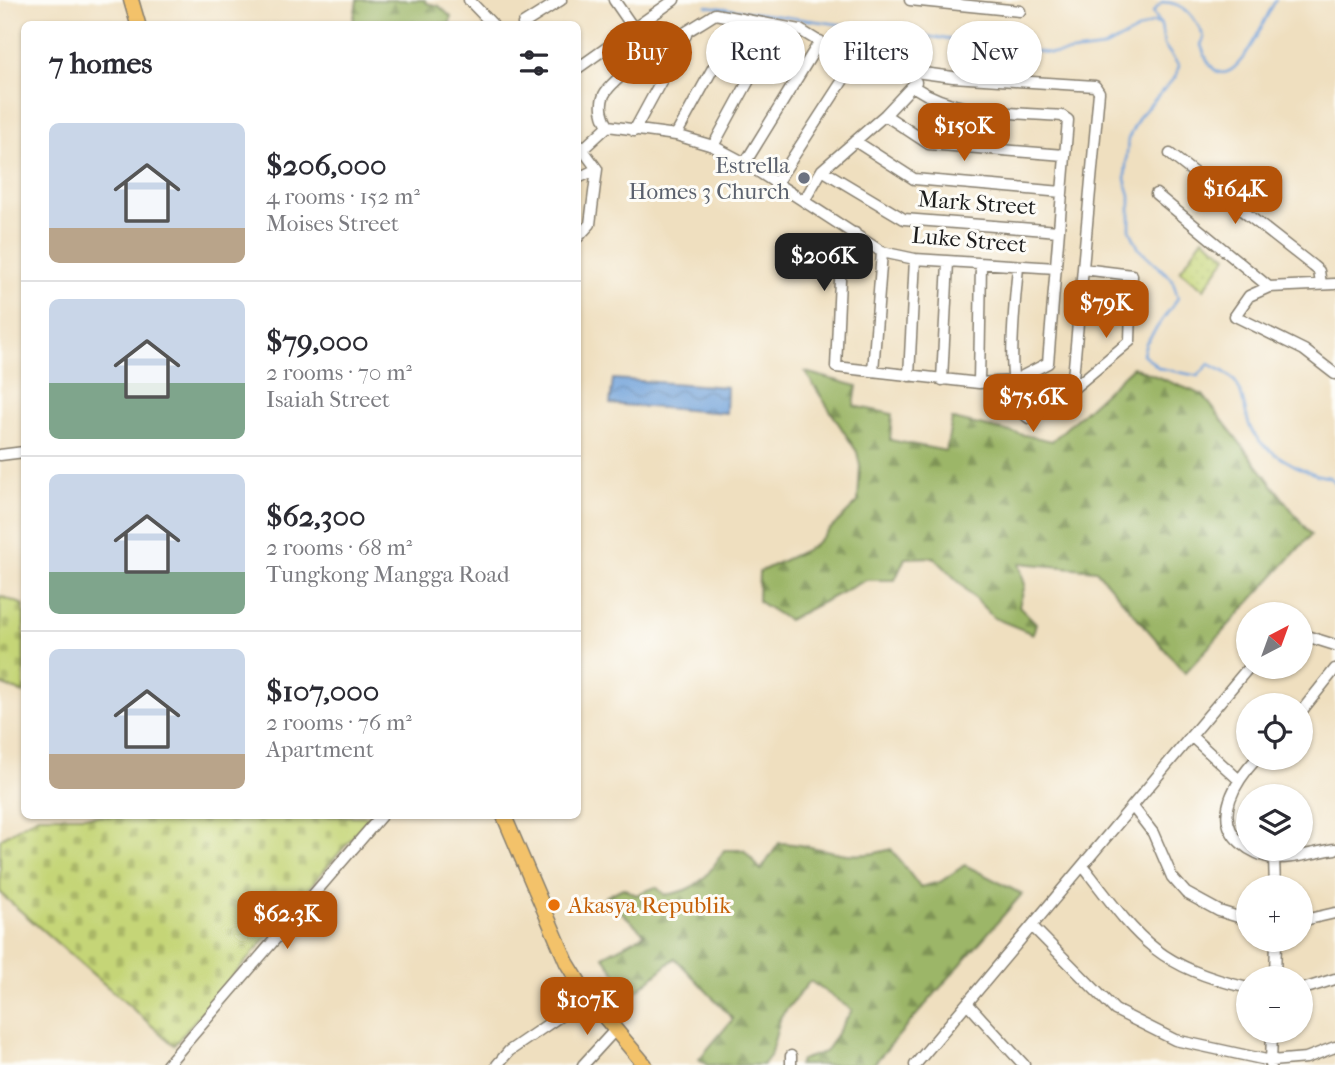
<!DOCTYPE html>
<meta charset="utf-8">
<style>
:root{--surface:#fff;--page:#f2f2f3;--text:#2b2b33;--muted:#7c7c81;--line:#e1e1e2;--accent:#b45309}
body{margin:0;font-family:"IM FELL French Canon",serif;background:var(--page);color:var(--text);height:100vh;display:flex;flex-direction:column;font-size:26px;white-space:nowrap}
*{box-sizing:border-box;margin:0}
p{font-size:23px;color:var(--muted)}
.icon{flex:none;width:38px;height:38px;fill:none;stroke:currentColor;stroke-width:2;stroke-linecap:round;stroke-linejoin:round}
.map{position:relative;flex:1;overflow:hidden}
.side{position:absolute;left:21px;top:21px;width:560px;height:798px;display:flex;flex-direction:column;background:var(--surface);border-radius:10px;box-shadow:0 2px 5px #0004}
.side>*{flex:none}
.hud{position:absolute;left:602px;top:21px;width:626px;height:63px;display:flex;gap:14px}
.needle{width:46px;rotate:41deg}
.buttons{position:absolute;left:1236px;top:602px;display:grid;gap:14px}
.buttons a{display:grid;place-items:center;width:77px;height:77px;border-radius:50%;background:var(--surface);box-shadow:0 2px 5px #0004;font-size:35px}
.price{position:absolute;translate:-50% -60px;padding:0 16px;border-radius:14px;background:var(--accent);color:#fff;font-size:23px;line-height:46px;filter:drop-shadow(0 2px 4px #0008)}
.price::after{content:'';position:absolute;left:50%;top:42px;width:21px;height:16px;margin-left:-10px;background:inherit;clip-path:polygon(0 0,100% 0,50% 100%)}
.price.current{background:#222;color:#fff}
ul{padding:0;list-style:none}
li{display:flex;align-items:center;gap:21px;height:175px;padding:0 28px}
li+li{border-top:2px solid var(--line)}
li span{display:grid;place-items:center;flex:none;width:196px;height:140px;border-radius:10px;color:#555}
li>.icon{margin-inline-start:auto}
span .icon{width:84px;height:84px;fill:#fffc;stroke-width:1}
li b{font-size:30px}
h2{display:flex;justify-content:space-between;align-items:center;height:84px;padding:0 28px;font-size:30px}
.pill{padding:0 24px;border-radius:32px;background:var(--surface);box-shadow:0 2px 5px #0004;font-size:24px;line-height:63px}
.pill.current{background:var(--accent);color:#fff}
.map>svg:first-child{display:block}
.forest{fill:url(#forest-firs);stroke:#5c6942;stroke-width:2}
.cemetery{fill:url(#cemetery-stones);stroke:#70784a;stroke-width:2}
.park{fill:url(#park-dots);stroke:#70784a;stroke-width:2}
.garden{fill:#c5d577;stroke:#70784a;stroke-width:2}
.water{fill:url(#water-waves);stroke:#455e7a;stroke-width:2}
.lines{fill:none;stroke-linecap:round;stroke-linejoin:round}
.stream{stroke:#6ea0d9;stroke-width:2.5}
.minor-casing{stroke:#867e6e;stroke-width:13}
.major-casing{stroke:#867e6e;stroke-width:17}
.minor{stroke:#fff;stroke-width:10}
.major{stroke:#f3c26a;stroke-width:14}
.worship-dot{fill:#6b7280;stroke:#fdfcf7;stroke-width:2.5}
.food-dot{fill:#e8710a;stroke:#fdfcf7;stroke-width:2.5}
.labels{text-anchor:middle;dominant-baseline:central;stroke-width:6;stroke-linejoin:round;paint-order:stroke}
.worship-label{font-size:23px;fill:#5b616d;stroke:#fdfcf7;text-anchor:end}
.street-label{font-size:23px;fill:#1c1c1c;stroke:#fdfcf7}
.food-label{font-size:23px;fill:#c56008;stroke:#fdfcf7;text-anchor:start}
</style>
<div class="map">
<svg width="1335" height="1065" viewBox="0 0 1335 1065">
<defs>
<pattern id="forest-firs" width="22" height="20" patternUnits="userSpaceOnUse" patternTransform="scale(1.75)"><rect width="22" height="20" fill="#9cb668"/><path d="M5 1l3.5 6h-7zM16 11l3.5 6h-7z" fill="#7e9355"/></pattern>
<pattern id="cemetery-stones" width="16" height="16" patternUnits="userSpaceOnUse" patternTransform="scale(1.75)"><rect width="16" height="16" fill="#c5d577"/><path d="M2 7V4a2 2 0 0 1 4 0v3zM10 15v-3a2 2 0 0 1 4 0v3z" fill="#a9b666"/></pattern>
<pattern id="park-dots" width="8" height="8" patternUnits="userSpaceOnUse" patternTransform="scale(1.75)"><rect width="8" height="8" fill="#c5d577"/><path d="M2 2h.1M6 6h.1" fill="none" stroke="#a9b666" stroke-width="1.8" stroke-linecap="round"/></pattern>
<pattern id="water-waves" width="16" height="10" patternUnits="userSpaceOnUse" patternTransform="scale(1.75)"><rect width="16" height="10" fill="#6ea0d9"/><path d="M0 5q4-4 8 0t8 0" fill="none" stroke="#5a82af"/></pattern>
</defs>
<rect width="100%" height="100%" fill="#fdfcf7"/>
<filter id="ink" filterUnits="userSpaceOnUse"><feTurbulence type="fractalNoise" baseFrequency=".0143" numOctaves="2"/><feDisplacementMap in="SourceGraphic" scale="14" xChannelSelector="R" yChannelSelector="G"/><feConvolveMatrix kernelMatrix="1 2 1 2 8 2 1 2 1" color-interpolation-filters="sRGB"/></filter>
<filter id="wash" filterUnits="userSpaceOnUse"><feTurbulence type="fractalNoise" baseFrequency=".00686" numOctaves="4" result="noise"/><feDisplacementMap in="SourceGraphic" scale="28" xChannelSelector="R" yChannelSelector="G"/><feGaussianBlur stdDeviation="1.57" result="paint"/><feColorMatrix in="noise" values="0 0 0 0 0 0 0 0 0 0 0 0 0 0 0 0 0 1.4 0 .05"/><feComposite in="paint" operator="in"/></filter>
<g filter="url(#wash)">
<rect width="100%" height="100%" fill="#efdfbf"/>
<path class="forest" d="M357,0H425L426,3L439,6L451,17L450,24H353Z
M1133,367L1203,395L1311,535L1185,673L1096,570L1019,563L1025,585L1019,606L1036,623L1033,634L994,618L934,557L905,558L895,580H866L788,620L758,601L759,572L812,547L858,502L860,466L857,452L805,372L857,386L854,406L892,414L890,440L946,451L952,419L1052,441Z
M779,843C823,844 845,864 891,849L920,887L940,882L965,865L1022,894L873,1065H798L801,1060L825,1052L852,1010L810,981L781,1016L770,1056L763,1065H707L699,1059L733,1019L675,958L632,995L603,956L645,934L605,897L623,888L636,895L656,887L665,895C699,890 707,877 724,850H744L761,870Z"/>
<path class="cemetery" d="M0,596L24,605V693L0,684Z
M38,816H371L174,1045L0,893V839Z"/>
<path class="park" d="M1203,238L1227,256L1204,289L1180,271Z"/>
<path class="garden" d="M606,975L634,1004L618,1019L591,990Z"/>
<path class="water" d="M613,379L727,387L726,413L610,404Z"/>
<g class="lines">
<path class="stream" d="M1276,0C1261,22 1226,120 1201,45L1204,37C1195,18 1186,2 1162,2L1153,12L1161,25L1164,45L1179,66L1176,76L1139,117L1128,139L1125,179L1130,195V230L1139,249L1172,279L1178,298L1146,343L1143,354L1159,368L1198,376L1209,364C1245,380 1239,391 1249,424C1256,448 1305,475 1329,477L1335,483
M707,6L1056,54L1103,48L1153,22L1159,24"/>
</g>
</g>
<g filter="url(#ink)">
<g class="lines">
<g class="minor-casing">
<path id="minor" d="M469,0L492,24
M614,0L634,29
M910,0L1020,11
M523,24L561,0
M578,68L674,0
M885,115L929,144L1064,155
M608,126C603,117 599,106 604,95C615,72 691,30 715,14L800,30L854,63L870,66L953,77L1095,86L1099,92L1072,389
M608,126L676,135L713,146L745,163L882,252L915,259L1056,268
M634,131L686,35
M676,135L739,21
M855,141L914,179L1062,192
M578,143L597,169L590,224L578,237
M713,146L778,27
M584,148L608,126
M1170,154L1313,266L1319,271L1321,284
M745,163L820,41
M822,170L904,219L1058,231
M578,178L597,169
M775,185L854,63
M1156,194L1269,287
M804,201L822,170L885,115L916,82
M855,233L841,258L836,367L979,383L1013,381L1048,363L1068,120L1062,116C1012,112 957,116 914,87
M1018,266C1016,297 1001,402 1029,418L1051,407L1130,341L1132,275L1083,269
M1335,284L1269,287L1249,296L1235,316L1304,350L1335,374
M873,371L882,252
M909,376L915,259
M942,380L948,262
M979,383L981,264
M0,455L24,452
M1300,634L1335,645
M1300,713L1335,669
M1191,736L1238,779
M1257,758C1237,780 1211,817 1241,843C1249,850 1264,858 1275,858C1294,859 1316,852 1335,849
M1133,807L1153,833L1172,877L1186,893L1219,911L1248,920
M1274,858L1275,887
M1083,866C1138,938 1155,966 1248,988
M1300,921L1335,913
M1032,926L1115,1010L1175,1040L1271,1061L1306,1058L1335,1047
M1275,978L1276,940
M1300,990L1335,979
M967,1003L1024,1065
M791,1056V1065
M167,1065L381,816
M497,1065L509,1051L588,997
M583,1065L615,1030
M915,1065L1249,667
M1271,1065L1272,1031"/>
</g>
<g class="major-casing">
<path id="major" d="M131,0L138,24
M504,816L567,963L588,997L645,1065"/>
</g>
<use href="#minor" class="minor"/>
<use href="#major" class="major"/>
</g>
</g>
<circle class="worship-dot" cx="804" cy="178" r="7"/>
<circle class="food-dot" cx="554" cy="905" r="7"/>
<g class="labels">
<g class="worship-label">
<text x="790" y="165">Estrella<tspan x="790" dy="26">Homes 3 Church</tspan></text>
</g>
<g class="street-label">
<text transform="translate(977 203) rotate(4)">Mark Street</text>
<text transform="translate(969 240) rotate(5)">Luke Street</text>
</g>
<g class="food-label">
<text x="568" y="905">Akasya Republik</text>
</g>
</g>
</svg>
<div class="buttons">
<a><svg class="needle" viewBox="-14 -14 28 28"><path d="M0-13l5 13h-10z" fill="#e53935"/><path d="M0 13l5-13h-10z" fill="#7c7c81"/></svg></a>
<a><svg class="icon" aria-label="locate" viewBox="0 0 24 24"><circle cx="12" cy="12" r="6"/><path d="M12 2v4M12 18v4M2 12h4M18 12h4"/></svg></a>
<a><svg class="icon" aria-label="layers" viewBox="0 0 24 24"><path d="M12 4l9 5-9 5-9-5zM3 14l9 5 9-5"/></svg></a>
<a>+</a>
<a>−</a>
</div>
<b class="price" style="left:964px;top:163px">$150K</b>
<b class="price" style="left:1235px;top:226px">$164K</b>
<b class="price current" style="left:824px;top:293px">$206K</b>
<b class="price" style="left:1106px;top:340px">$79K</b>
<b class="price" style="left:1033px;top:434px">$75.6K</b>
<b class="price" style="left:287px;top:951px">$62.3K</b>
<b class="price" style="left:587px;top:1037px">$107K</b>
<div class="hud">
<a class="pill current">Buy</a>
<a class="pill">Rent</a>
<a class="pill">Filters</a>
<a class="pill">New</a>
</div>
<section class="side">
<h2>7 homes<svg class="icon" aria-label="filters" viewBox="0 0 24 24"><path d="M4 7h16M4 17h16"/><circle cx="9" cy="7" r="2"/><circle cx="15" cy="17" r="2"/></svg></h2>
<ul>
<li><span style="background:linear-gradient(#c9d6e8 75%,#b9a48a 0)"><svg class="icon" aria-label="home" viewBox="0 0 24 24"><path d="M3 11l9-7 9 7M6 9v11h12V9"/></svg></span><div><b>$206,000</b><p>4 rooms · 152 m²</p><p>Moises Street</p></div></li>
<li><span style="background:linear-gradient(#c9d6e8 60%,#7fa58c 0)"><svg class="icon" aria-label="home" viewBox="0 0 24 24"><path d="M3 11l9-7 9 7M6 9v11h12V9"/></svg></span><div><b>$79,000</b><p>2 rooms · 70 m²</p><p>Isaiah Street</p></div></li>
<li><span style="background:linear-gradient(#c9d6e8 70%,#7fa58c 0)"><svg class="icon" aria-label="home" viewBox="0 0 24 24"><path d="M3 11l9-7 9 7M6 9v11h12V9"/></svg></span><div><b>$62,300</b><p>2 rooms · 68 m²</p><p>Tungkong Mangga Road</p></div></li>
<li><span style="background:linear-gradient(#c9d6e8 75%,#b9a48a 0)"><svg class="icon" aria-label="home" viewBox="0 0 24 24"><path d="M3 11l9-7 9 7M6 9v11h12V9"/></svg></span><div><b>$107,000</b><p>2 rooms · 76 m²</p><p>Apartment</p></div></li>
</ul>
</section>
</div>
